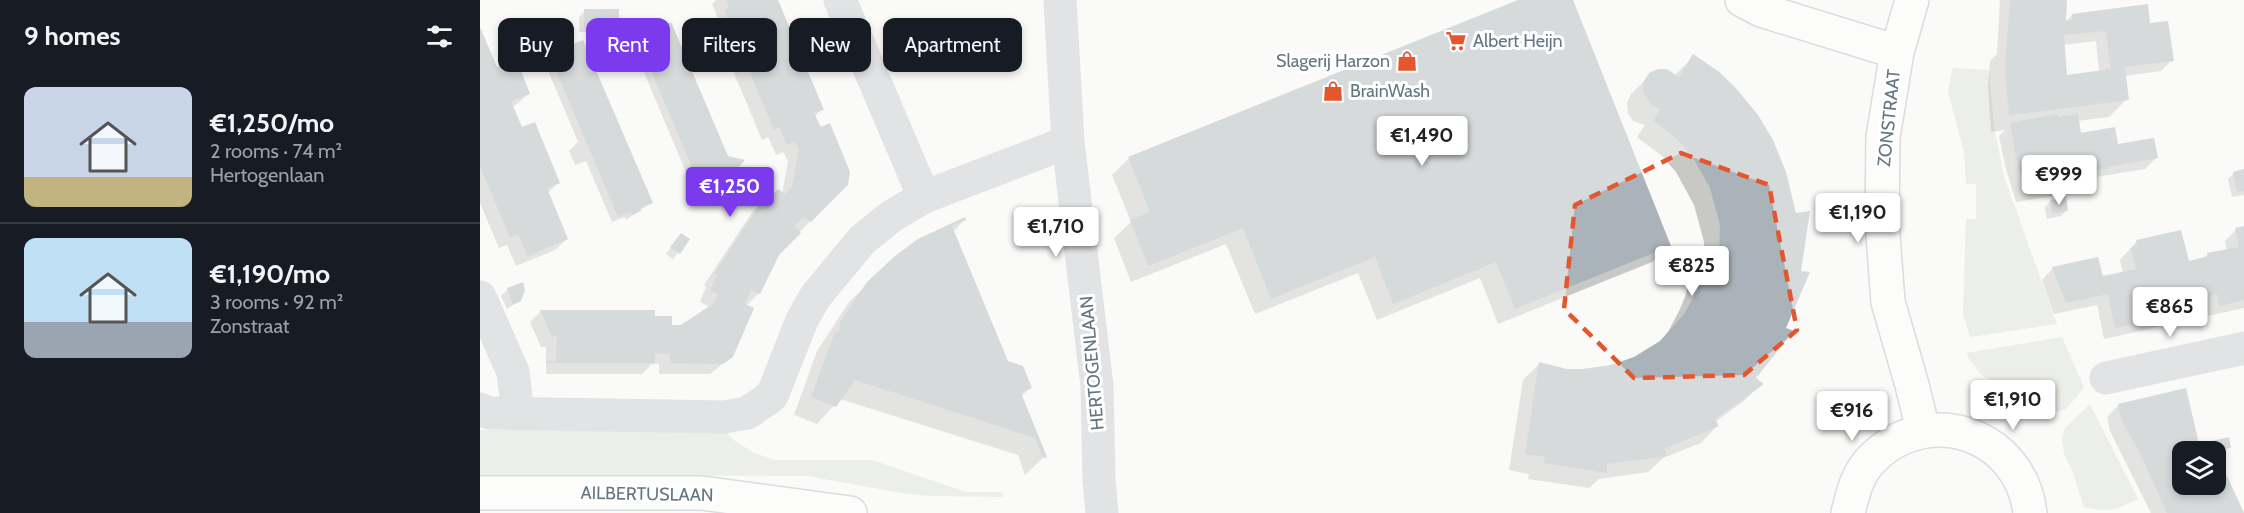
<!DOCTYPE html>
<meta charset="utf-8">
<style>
:root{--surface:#171b24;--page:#242831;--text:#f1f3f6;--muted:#9ea1a6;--line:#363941;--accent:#7c3aed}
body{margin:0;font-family:Cabin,sans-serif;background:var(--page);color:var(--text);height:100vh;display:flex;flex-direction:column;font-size:22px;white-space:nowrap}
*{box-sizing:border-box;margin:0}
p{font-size:20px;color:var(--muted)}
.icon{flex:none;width:33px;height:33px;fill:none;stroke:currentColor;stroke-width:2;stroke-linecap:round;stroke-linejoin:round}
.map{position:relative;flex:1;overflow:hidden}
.side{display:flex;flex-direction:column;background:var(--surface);width:480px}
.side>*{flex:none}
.hud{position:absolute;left:18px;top:18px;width:570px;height:54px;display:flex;gap:12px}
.tools{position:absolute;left:1692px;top:441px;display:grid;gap:12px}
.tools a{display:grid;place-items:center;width:54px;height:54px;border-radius:12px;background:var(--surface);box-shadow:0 3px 9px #0003;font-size:30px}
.price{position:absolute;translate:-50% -51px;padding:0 14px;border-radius:6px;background:#fff;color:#222;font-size:20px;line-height:39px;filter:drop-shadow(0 2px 3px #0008)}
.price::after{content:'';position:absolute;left:50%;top:36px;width:18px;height:14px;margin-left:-9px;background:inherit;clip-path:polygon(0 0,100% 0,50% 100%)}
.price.on{background:var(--accent);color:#fff}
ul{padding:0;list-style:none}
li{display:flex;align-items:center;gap:18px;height:150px;padding:0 24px}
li+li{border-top:2px solid var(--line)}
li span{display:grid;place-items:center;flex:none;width:168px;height:120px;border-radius:12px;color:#555}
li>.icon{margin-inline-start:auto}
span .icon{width:72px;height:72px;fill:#fffc;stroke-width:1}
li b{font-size:26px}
h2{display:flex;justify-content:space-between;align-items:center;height:72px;padding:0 24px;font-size:26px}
.tag{padding:0 21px;border-radius:12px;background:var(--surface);box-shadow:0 3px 9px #0003;font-size:21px;line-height:54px}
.tag.on{background:var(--accent);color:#fff}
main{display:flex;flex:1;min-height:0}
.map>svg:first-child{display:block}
.green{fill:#dadfd7}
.shadow{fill:#0003;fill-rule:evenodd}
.building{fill:#aab3b9;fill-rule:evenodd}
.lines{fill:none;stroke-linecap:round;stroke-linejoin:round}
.secondary-casing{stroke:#b3babf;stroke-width:36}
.street{stroke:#c3c8cc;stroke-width:33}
.secondary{stroke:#fff;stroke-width:33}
.marked{fill:none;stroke:#e4572e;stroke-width:4.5;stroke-dasharray:12 8;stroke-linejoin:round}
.labels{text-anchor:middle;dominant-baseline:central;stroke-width:6;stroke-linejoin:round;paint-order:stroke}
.poi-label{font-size:18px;fill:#657683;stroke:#fff;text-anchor:start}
.street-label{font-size:18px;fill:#657683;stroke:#fff}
</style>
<main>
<section class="side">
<h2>9 homes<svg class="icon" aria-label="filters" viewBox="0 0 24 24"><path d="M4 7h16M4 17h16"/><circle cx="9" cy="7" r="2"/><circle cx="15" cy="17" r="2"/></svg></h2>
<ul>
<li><span style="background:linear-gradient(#c9d6e8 75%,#c2b280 0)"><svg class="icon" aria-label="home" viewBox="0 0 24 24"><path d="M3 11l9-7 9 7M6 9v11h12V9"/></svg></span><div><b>€1,250/mo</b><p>2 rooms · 74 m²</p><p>Hertogenlaan</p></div></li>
<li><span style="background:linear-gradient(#bfe0f5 70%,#9aa5b1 0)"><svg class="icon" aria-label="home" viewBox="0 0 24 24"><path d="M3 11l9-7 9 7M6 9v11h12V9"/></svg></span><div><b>€1,190/mo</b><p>3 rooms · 92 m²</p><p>Zonstraat</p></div></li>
</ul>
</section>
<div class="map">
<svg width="1764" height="513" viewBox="0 0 1764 513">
<rect width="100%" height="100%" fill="#fafaf8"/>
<path class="green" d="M1473,68L1509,70L1514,127L1524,177L1577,324L1490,337L1483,314L1486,219H1496V184H1486L1484,152L1468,92Z
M1582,337L1604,388L1586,409L1565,416L1555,413L1542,400L1502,375L1491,362L1486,353Z
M1610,404L1658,499C1635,510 1629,513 1604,507L1593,472L1584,454L1582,439L1585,428Z
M0,430H244L255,441L274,453L295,460H392L486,492H522L523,497L455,496L427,494L327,476L0,475Z"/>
<path class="shadow" d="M236,0H296L342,109L334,117L367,184L298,254L279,293L266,306L252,356L230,374H179V364H172L162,374H66V347H61L50,322L61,311L173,317L191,326H201L226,310L228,306L220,302L226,287L224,285L273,211L284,200L287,203L302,194L308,161L303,152L296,155L288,137L282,140L233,23L238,18L232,4Z
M1042,0H1091L1189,246L1172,262L1018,324L1000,278L897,320L878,273L775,314L746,244L651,282L634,238L651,222L632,175L648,159Z
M1520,0H1586L1584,23L1592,15L1669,25L1692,60L1681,71L1645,76L1647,99L1629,117L1597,121L1600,134L1676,158L1665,169L1616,177L1614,179L1592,182V184L1581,195L1536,202L1526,169L1519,136L1525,130L1511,132L1508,87L1510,61L1517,54ZM1616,41L1619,72L1586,77L1583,45Z
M105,11L138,26L132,32H99V17Z
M0,31L16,69L49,93L37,104L32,107L41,129L79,182L68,193L87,239L75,250L36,266L27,245L19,248L0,203Z
M158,38L247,158L262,161L248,176L247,174L213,189L152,44Z
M102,42L171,203L146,220L145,217L132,222L106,161L95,165L89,151L98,142L64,61L70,55Z
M1214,56L1274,378L1281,384L1265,400L1235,422L1237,426L1221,443L1183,458L1168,472L1119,479L1109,488L1048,479L1049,474L1029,470L1043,380L1059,364L1087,370L1103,371L1131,366L1155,358L1177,345L1188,332L1200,309L1206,294L1209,276L1224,262V242L1214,205L1196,172L1182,156L1157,137L1165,125L1153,121L1148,114L1147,103L1151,94L1168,77L1195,75Z
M1764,171V195L1752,197L1748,179L1754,173Z
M1571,201L1587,210L1581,216L1567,219L1565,207Z
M484,220L473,232L527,362L550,388L541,397L565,456L545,475L538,455L360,399L337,424L314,415L337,351L369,302L416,257L439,240Z
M1764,228V308L1728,316L1726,304L1698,311V314L1687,325L1624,339L1617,305L1574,314L1562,280L1573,268L1622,277L1643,273L1640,260L1657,241L1707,262L1724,259L1728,254L1747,251L1745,241L1756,230Z
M201,235L208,240L193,259L186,254Z
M42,284L39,301L27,309L21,296L27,290Z
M1638,406L1718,445L1749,447L1737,459L1742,479L1761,513H1764H1671L1630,431L1627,417ZM1702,452H1736V484H1702Z"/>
<path class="building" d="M246,0H298L344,110L334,113L341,127L350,123L370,172L368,185L331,222L324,216L314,226L321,233L299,255L280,294L271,290L265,304L274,308L253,357L243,364L190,363V354L175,353V363H66V361H76L77,336L72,337L60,310H175V316H192V325H201L234,303L238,294L230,291L237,275L234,274L284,198L287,201L298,189L305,194L312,187L319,149L315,141L307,145L299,127L294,130L244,10L249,8Z
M1038,0H1093L1191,246L1035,309L1016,262L913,304L895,257L791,299L763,228L668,266L650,220L670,212L648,157Z
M1530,0H1587L1586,21L1592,20V14L1668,4L1670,23L1688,21L1694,61L1645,67L1649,100L1529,115L1525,68ZM1626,31L1631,69L1587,75L1584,35Z
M104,9H139V27H104Z
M191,22L248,156L265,160L254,172L253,169L219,184L157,37Z
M0,27L17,67L37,60L50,94L31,101L42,127L55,122L80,183L67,188L88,239L48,256L38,234L30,238L0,166Z
M103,40L173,203L160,208L161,211L152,215L151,212L138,217L69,54Z
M1213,54L1238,71L1254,86L1278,115L1293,140L1306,172L1316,213L1330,211L1321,271L1330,272L1306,328L1314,331L1276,378L1284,384L1235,419L1239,426L1184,449L1187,456L1127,464V473L1064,463L1065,457L1045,454L1059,362L1087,369H1103L1131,365L1154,357L1180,341L1204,314L1217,291L1222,276L1225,258L1239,260L1240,225L1230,188L1212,156L1198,140L1173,120L1180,109L1170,104L1163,92V83L1169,73L1178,69H1187L1199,77Z
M1577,114L1578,117L1598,114L1601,133L1635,127L1638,144L1674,138L1678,158L1627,167V169L1591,172L1594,184L1547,192L1536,158L1530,123Z
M1764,169V191L1757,192L1753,172Z
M1586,197L1588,211L1572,214L1570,200Z
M485,217L486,220L472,226L528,361L543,366L552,388L541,393L567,457L563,458L555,438L375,380L356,407L331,397L355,332L359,333L360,322L387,282L415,256L438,239Z
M1764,226V300L1739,306L1737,294L1697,303L1700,315L1635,328L1628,294L1586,303L1572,267L1618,257L1623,276L1656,269L1651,248L1657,245L1656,240L1701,230L1709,261L1728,256L1727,253L1759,247L1755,228Z
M201,233L210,239L200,254L190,247Z
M43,282L45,290L41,301L33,305L27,288Z
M1706,388L1719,444L1749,437L1751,448L1737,450L1743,477L1747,476L1764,513H1687L1660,453L1641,419L1638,404ZM1702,452H1736V484H1702Z"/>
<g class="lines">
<g class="secondary-casing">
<path id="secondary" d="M1262,0L1281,10L1417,52
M1432,0L1417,52L1403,137L1402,222L1408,302L1432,385L1443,430
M0,493H222L370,513
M1368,513C1373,493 1377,474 1392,459C1448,402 1541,434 1550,513"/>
</g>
<path class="street" d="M360,0L444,197
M580,0L588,142L617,386L619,480L622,513
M0,297L33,372L38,414
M1626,378L1764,348
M0,409L9,413L244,417L267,413L292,396L322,320L335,297L382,240L412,216L444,197L588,142"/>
<use href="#secondary" class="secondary"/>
</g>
<path d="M0 0H1764V513H0ZM1201,153L1289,185L1317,330L1264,375L1154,378L1084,309L1095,205Z" fill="#fafaf8" fill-opacity=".55" fill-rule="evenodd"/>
<path class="marked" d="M1201,153L1289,185L1317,330L1264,375L1154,378L1084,309L1095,205Z"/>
<defs>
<g id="supermarket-bare" transform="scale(1.62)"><path d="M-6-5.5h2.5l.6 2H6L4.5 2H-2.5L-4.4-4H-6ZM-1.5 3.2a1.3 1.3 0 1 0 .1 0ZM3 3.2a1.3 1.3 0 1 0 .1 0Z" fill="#e4572e" stroke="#fff" stroke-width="2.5" paint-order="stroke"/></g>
<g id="shop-bare" transform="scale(1.62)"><path d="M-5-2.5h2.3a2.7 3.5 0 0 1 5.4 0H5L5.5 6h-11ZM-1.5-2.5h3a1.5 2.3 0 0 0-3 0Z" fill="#e4572e" stroke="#fff" stroke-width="2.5" paint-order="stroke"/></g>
</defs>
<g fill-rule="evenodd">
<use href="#supermarket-bare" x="976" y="41"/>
<use href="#shop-bare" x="927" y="61"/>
<use href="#shop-bare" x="853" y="91"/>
</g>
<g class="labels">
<g class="poi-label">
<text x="993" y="41">Albert Heijn</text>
<text x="910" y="61" text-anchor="end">Slagerij Harzon</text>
<text x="870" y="91">BrainWash</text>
</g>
<g class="street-label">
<text transform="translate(1409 118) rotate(-84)">ZONSTRAAT</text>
<text transform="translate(612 363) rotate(-95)">HERTOGENLAAN</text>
<text transform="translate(167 494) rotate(1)">AILBERTUSLAAN</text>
</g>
</g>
</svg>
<div class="tools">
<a><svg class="icon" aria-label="layers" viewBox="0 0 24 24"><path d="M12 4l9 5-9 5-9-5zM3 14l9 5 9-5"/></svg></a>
</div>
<b class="price" style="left:942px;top:167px">€1,490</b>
<b class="price" style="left:1579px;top:206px">€999</b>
<b class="price on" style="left:250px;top:218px">€1,250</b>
<b class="price" style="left:1378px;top:244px">€1,190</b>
<b class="price" style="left:576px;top:258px">€1,710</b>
<b class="price" style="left:1212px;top:297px">€825</b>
<b class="price" style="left:1690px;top:338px">€865</b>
<b class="price" style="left:1533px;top:431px">€1,910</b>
<b class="price" style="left:1372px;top:442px">€916</b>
<div class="hud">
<a class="tag">Buy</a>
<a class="tag on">Rent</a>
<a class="tag">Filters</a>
<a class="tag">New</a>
<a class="tag">Apartment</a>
</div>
</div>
</main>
